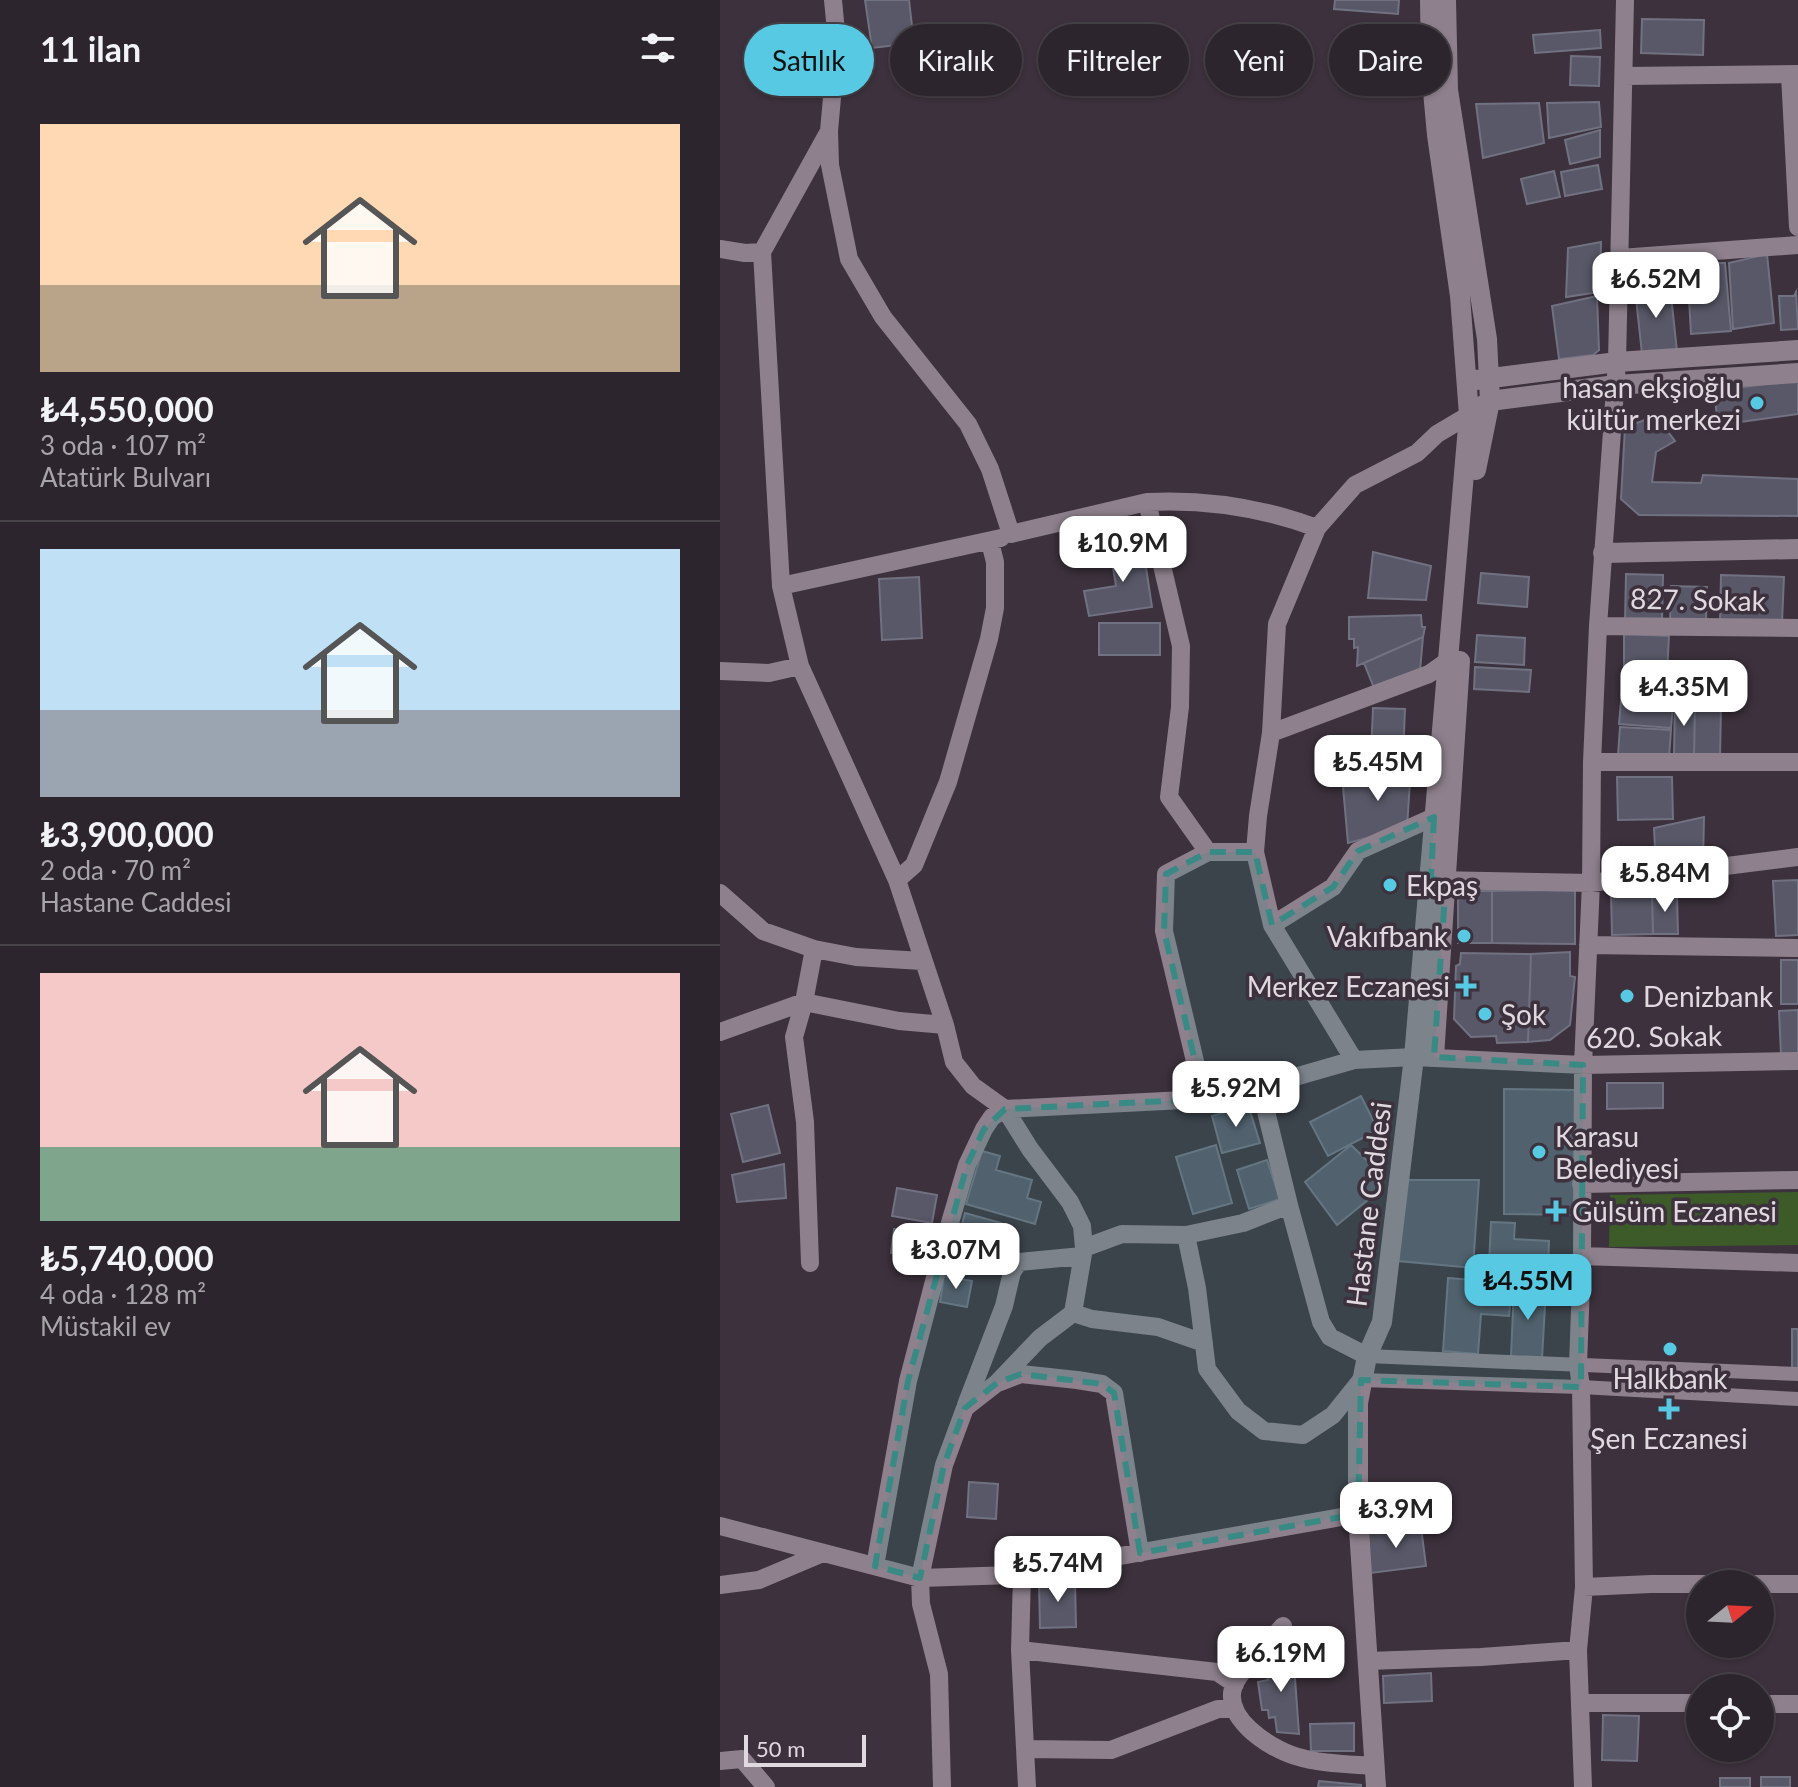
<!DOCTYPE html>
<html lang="tr">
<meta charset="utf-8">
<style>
:root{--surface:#2d252d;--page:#352d35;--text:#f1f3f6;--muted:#a7a5aa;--line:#484249;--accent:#57c9e3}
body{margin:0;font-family:Lato,sans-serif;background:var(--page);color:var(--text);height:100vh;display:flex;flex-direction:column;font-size:30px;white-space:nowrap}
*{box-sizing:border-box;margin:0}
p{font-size:26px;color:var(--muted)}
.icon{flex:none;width:44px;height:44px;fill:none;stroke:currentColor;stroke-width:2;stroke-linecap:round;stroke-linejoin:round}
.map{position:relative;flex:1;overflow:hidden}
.details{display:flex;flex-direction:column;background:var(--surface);width:720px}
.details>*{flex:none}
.guide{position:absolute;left:24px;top:24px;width:760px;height:72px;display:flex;gap:16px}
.needle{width:52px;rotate:72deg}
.controls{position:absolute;left:966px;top:1570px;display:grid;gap:16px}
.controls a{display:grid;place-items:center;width:88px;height:88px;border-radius:50%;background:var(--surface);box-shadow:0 2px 6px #0004,0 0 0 2px var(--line);font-size:40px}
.scale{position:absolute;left:24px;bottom:20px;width:122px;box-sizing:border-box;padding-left:8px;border:4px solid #e0d9e0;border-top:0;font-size:22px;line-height:28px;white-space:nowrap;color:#e0d9e0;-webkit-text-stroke:6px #3c313c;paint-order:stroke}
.price{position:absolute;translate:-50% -68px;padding:0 18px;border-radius:16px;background:#fff;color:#222;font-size:26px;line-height:52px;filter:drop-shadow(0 2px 4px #0008)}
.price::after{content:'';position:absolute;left:50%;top:48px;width:24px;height:18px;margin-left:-12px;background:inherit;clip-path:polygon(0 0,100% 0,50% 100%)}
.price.current{background:var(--accent);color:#111}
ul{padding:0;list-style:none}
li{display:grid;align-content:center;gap:16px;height:424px;padding:0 40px}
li+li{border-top:2px solid var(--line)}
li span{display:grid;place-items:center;height:248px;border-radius:0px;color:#555}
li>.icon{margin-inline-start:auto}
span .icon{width:144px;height:144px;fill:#fffc;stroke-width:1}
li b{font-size:34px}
h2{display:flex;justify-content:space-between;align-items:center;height:96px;padding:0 40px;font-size:34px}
.tag{padding:0 28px;border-radius:36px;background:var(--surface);box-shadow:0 2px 6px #0004,0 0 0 2px var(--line);font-size:28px;line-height:72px}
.tag.current{background:var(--accent);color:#111}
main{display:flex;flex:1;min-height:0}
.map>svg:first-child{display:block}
.green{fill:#3c5b29}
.building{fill:#585868;stroke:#707181;stroke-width:2}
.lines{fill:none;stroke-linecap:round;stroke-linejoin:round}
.pedestrian{stroke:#8e818d;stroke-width:14}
.minor{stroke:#8e818d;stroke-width:18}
.tertiary{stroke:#8e818d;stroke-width:20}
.secondary{stroke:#8e818d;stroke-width:20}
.marked{fill:#398a85;fill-opacity:0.2;stroke:#398a85;stroke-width:6;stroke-dasharray:16 10;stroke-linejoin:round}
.poi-dot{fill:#57c9e3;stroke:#3c313c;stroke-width:3}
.labels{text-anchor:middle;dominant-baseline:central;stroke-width:7;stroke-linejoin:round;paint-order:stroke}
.poi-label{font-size:28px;fill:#e0d9e0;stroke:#3c313c;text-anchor:start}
.street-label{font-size:28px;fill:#e0d9e0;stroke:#3c313c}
</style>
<main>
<section class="details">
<h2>11 ilan<svg class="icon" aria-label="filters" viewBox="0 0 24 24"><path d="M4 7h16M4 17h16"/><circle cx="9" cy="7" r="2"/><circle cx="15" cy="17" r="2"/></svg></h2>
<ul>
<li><span style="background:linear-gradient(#ffd9b3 65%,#b9a48a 0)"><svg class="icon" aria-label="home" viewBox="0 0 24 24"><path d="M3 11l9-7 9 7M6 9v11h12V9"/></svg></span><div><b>₺4,550,000</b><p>3 oda · 107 m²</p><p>Atatürk Bulvarı</p></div></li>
<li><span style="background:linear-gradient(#bfe0f5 65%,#9aa5b1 0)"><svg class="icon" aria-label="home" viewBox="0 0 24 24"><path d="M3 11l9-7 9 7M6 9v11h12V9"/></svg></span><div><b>₺3,900,000</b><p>2 oda · 70 m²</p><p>Hastane Caddesi</p></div></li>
<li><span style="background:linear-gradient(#f6c9c9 70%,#7fa58c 0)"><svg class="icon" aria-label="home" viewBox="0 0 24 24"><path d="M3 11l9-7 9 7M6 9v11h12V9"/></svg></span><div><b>₺5,740,000</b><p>4 oda · 128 m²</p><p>Müstakil ev</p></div></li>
</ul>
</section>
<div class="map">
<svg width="1078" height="1787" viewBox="0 0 1078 1787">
<rect width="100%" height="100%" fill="#3c313c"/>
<path class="green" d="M1078,1192V1245L889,1247L890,1195Z"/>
<path class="building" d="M145,0H189L194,43L152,48Z
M615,0H679L678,14L614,9Z
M922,19L984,20L983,55L921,53Z
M880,30L881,48L815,53L813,35Z
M851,56L880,57L879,86L850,85Z
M879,102L881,127L829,138L827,103Z
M819,103L824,143L763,158L756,104Z
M880,130V157L850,164L845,140Z
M878,165L882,189L845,196L841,172Z
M834,171L840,197L807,204L801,179Z
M881,242L880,292L846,297L848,248Z
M1047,254L1054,323L1013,329L1009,263Z
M967,263H1005L1011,331L971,334Z
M950,286L957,351L922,354L915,289Z
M1076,292L1078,329L1061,330L1059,296H1074Z
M877,296L879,350L873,355L839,359L832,306Z
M1078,380V414L998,425L994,391Z
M936,416L955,441L936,452L932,482L981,483L983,475L1078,479V516L919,515L901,499L905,427Z
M422,541L432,607L369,616L364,591L396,586L390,549Z
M653,552L711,566L706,600L648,598Z
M761,573L809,577L807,607L758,603Z
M906,574L943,575L942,622L905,621Z
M1001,575L1064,577L1062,622L1000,620Z
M199,577L202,638L162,640L159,579Z
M951,586L987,587L986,622L950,621Z
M701,615L702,627H705L703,637L637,666L638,647L634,648V639H629V617Z
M379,623H440V655H379Z
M904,634L949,636L947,674L904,671Z
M757,635L805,638L804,665L755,662Z
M703,637L700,671L654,688L644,663Z
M755,667L811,670L809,692L754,689Z
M902,689L954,693L951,728L899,724Z
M955,699L975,700L974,757H954Z
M975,705L1001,706L1000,758L974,757Z
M653,708L685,709L683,757L651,755Z
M900,727L951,730L949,758L898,755Z
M691,766L687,827L628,843L623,787L648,779L654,769Z
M897,777H952L953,819L898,820Z
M984,817L983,864L936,869L934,828Z
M1078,880V935L1056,936L1053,881Z
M855,890V944L772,943V891Z
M738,891H772V943H738Z
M932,893H957L958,934H933Z
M932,893L933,934L892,935L891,894Z
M850,952V976L855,977L850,1025L830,1040L808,1042L811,954Z
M741,953L811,954L808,1042L777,1043L776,1036L751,1037L734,1019L736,966L740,964Z
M1061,960H1078V1004H1061Z
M1078,1010V1054H1061L1059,1011Z
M887,1083H943V1108L887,1109Z
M784,1089L855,1090L854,1215L784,1214Z
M641,1096L658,1130L608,1156L590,1122Z
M48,1105L60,1153L23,1162L11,1114Z
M525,1106L529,1108L540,1143L502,1153L492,1116Z
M496,1145L512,1203L473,1214L456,1157Z
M631,1145L663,1176L659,1191L617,1225L585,1182Z
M262,1151L280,1156L276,1170L312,1180L307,1198L321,1202L315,1224L246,1204Z
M547,1160L560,1199L529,1209L517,1170Z
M64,1164L66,1198L17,1202L12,1175Z
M685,1180H759L753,1268L678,1261Z
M177,1188L217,1195L212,1223L172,1216Z
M245,1213L281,1223L268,1273L232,1263Z
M771,1222L795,1223L794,1239L829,1241L828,1269L769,1265Z
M174,1229L209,1233L205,1258L171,1253Z
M224,1276L252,1281L247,1307L220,1302Z
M728,1278L792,1283L789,1316L761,1314L758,1354L723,1351Z
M794,1286L826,1288L822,1359L791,1357Z
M1072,1329H1078V1368H1072Z
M249,1482L278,1484L276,1519L247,1517Z
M701,1527L706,1566L651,1573L646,1533Z
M355,1581L356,1627L320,1628L319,1582Z
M573,1650L579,1734L557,1732L555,1717L549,1718L548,1710H542L538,1682L548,1680L546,1671L553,1670L551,1663L555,1662L554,1659L565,1657L564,1651Z
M711,1673L712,1701L664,1703L663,1676Z
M883,1715L919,1716L917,1761L882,1760Z
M634,1723V1751H591L590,1724Z
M1041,1777H1070V1787H1041Z
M1000,1778H1030V1787H1000Z
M599,1781L641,1785V1787H598Z"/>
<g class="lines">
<path class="pedestrian" d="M647,1356L1078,1374
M641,1380L861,1387L1078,1399"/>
<path class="minor" d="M113,0L117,42L109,131L42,252L61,586L80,666L177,880L225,1025L234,1062L253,1086L285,1109L484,1099L540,1087L634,1060L694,1057L863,1065L1078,1061
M1070,75L1078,227
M904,76L1078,74
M109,131L110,165L129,259L163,317L248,424L270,469L291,534L427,502L461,646L460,707L449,797L488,852H535L538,816L551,733L557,624L597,528L635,485L697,453L717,434L749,415
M0,249L25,253L42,252
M900,258L1078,245
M427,502C485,499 543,508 597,528
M61,586L281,538
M878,626L1078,628
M0,671L49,673L80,666
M551,733L709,674L726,662
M872,762H1078
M535,852L552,925L634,1060
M177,880L194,865L228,782L269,639L275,608V562L270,542
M714,880L871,883L1078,857
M0,893L43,931L94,949L84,1002L179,1021L225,1025
M552,925L613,887L638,851L714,817
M868,945L1078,948
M94,949L136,957L202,961
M84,1002L74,1037L85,1122L90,1263
M0,1032L84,1002
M540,1087L569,1205L601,1322L610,1337L647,1356
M484,1099L444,931L446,874L488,852
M861,1184L1078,1180
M466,1235L477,1288L487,1369L518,1411L544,1431L583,1435L613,1415L641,1380
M364,1248L402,1234L466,1235L523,1223L569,1205
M862,1256L1078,1263
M353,1313L372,1319L438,1327L484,1343
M280,1382L301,1374L357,1380L382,1384L394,1393L420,1553
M246,1405L284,1306L292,1272L299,1262L362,1256
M0,1526L200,1578L293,1575L638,1514
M155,1566L188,1381L224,1243L247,1165L264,1129L272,1117L285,1109L310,1149L350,1202L362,1226L364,1248L353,1313L320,1338L277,1383L245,1408L224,1465L200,1578L201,1604L219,1674L222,1787
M302,1574L300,1650L307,1787
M0,1585L39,1580L103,1553
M864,1587L931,1584H1078
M563,1626C550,1641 523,1667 515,1683C499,1716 549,1748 575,1756C600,1764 629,1764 655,1766
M300,1650L497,1672L515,1684
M648,1661L761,1657L858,1650
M860,1703H980
M1040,1704H1078
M305,1749L391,1750L498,1709H514
M0,1761L22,1759L46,1787
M863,1787L858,1650L864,1587L861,1387L858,1365L862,1256L863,1065L871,883L872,762L878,626L897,362L905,0"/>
<path class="tertiary" d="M883,553L1078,549"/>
<path class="secondary" d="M726,0L728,90L767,339L770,401L756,470
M756,380L897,362L1078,350
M759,408L770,401L896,385L1078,373
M714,1057L740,661
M656,1787L638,1514V1403L647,1356L662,1322L694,1057L749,415L740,296L717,135L711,69L710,0"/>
</g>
<path class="marked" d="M714,817L711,879L726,880L714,1057L863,1065L861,1387L641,1380L638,1514L420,1553L394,1393L382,1384L301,1374L277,1383L245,1408L224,1465L200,1578L155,1566L188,1381L247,1165L264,1129L285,1109L484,1099L444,931L446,874L488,852H535L552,925L613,887L638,851Z"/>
<g class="poi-dot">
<circle cx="1037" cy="403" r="8"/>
<circle cx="670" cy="885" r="8"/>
<circle cx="744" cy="936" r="8"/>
<path d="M742 974h8v8h8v8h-8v8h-8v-8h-8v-8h8z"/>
<circle cx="907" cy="996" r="8"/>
<circle cx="765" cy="1014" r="8"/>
<circle cx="819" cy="1152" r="8"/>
<path d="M832 1199h8v8h8v8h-8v8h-8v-8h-8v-8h8z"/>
<circle cx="950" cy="1349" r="8"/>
<path d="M945 1397h8v8h8v8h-8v8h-8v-8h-8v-8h8z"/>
</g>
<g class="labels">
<g class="poi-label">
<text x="1021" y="387" text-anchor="end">hasan ekşioğlu<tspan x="1021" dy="32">kültür merkezi</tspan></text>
<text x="686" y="885">Ekpaş</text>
<text x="728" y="936" text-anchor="end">Vakıfbank</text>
<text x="730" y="986" text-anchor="end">Merkez Eczanesi</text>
<text x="923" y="996">Denizbank</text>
<text x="781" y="1014">Şok</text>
<text x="835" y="1136">Karasu<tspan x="835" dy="32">Belediyesi</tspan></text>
<text x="852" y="1211">Gülsüm Eczanesi</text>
<text x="950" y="1378" text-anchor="middle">Halkbank</text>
<text x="949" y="1438" text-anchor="middle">Şen Eczanesi</text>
</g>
<g class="street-label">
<text transform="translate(978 599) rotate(1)">827. Sokak</text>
<text transform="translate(934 1036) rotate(-1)">620. Sokak</text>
<text transform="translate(648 1204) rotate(-83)">Hastane Caddesi</text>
</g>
</g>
</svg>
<div class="controls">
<a><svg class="needle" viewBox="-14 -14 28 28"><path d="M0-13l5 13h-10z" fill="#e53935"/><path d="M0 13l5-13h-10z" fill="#a7a5aa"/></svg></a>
<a><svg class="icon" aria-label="locate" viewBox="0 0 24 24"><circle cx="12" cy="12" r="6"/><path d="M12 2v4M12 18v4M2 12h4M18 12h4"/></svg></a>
</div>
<div class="scale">50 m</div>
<b class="price" style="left:936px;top:320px">₺6.52M</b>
<b class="price" style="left:403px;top:584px">₺10.9M</b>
<b class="price" style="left:964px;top:728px">₺4.35M</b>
<b class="price" style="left:658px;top:803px">₺5.45M</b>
<b class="price" style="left:945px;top:914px">₺5.84M</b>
<b class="price" style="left:516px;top:1129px">₺5.92M</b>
<b class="price" style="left:236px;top:1291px">₺3.07M</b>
<b class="price current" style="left:808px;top:1322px">₺4.55M</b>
<b class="price" style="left:676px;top:1550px">₺3.9M</b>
<b class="price" style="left:338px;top:1604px">₺5.74M</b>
<b class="price" style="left:561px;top:1694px">₺6.19M</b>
<div class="guide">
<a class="tag current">Satılık</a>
<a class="tag">Kiralık</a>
<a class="tag">Filtreler</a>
<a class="tag">Yeni</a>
<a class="tag">Daire</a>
</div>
</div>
</main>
